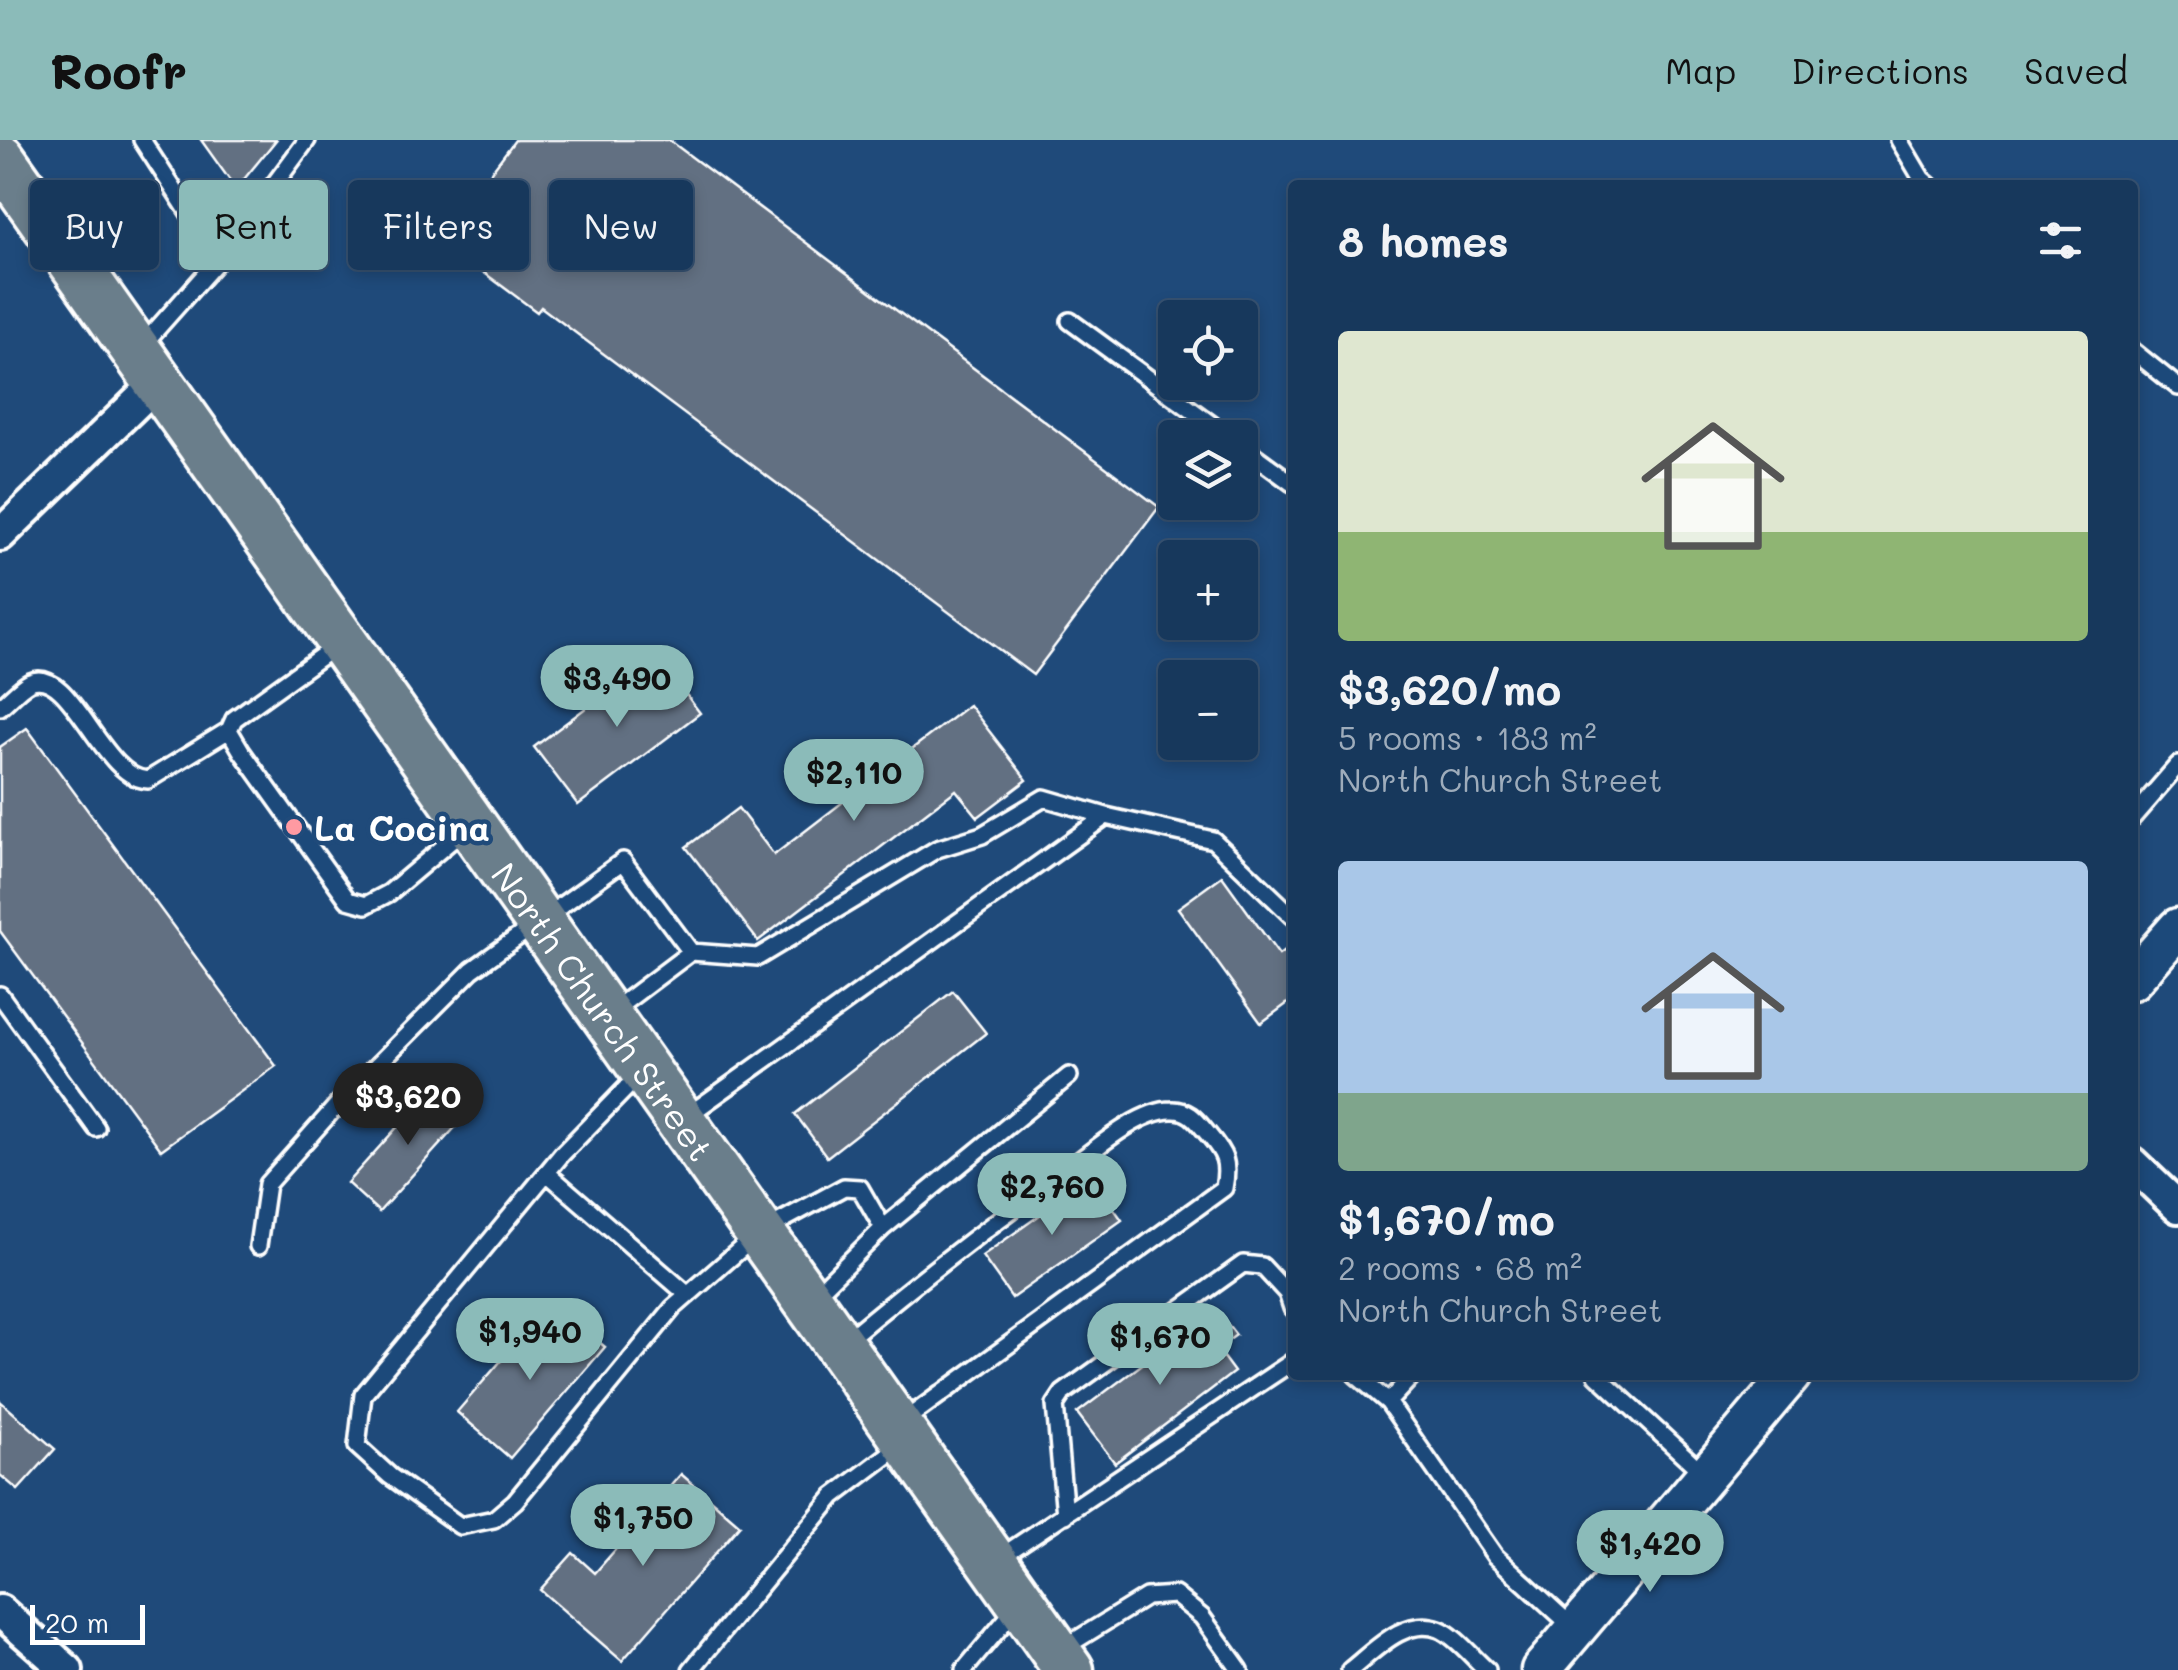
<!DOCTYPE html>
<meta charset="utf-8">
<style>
:root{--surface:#17385c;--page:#244365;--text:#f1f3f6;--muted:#9eacbb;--line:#365272;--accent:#8bbbb9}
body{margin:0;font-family:Mali,sans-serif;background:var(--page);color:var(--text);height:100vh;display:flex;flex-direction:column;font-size:38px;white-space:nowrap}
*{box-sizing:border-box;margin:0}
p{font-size:32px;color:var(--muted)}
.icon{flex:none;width:55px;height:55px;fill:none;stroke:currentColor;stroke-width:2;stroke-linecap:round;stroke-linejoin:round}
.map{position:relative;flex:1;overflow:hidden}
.side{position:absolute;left:1288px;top:40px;width:850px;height:1200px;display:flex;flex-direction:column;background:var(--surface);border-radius:10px;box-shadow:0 5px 15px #0003,0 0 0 2px var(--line)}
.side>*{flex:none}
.guide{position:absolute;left:30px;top:40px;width:950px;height:90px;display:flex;gap:20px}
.tools{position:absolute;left:1158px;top:160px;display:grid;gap:20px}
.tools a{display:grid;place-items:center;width:100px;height:100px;border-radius:10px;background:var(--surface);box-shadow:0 5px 15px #0003,0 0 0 2px var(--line);font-size:50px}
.scale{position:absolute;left:30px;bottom:25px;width:115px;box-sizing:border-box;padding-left:10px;border:5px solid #fff;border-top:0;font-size:28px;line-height:35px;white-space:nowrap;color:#fff;-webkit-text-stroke:8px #1f4a7a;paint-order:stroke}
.price{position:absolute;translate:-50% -85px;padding:0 22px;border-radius:35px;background:var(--accent);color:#111;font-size:32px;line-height:65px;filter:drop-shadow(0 2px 5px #0008)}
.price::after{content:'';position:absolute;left:50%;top:60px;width:30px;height:22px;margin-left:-15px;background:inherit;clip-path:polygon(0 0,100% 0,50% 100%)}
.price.current{background:#222;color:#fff}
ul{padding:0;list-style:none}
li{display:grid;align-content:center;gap:20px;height:530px;padding:0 50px}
li span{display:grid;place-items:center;height:310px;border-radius:10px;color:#555}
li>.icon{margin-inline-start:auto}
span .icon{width:180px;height:180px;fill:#fffc;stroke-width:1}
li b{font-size:42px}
h2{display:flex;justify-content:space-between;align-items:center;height:120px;padding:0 50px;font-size:42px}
.tag{padding:0 35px;border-radius:10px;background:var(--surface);box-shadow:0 5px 15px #0003,0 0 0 2px var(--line);font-size:35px;line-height:90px}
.tag.current{background:var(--accent);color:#111}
header{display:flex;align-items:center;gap:60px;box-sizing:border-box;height:140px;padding:0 50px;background:var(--accent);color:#111}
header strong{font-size:48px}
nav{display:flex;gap:55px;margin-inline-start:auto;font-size:35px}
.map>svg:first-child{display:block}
.building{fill:#626f82;stroke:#fff;stroke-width:2.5}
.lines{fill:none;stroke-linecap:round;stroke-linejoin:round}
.service-casing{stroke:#fff;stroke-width:22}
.minor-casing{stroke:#fff;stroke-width:38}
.tertiary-casing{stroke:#fff;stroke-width:45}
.primary-casing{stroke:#fff;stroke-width:55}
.service{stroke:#1f4a7a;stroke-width:15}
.minor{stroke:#1f4a7a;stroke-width:30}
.tertiary{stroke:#1f4a7a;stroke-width:38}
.primary{stroke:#6b7e8b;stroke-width:48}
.poi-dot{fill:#ff9aa2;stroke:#1f4a7a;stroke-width:4}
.labels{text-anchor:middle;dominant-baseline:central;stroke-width:9;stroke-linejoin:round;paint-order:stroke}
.poi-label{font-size:35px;font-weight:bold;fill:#fff;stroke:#1f4a7a;text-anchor:start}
.street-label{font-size:35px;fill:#fff;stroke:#1f4a7a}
</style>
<header>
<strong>Roofr</strong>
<nav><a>Map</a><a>Directions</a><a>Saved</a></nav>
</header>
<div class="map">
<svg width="2178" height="1530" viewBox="0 0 2178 1530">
<rect width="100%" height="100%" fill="#1f4a7a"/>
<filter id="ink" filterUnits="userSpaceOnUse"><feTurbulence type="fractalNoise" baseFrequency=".01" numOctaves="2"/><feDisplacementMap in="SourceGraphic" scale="20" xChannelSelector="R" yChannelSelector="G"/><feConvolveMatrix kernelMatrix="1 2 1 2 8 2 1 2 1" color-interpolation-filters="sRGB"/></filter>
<g filter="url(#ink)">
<path class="building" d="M201,0H276L236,49Z
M515,0H669L1159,367L1033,535L541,167L537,172L440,100Z
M656,515L700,573L578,665L534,607Z
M969,565L1027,640L978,677L956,650L758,801L686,707L738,668L774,715Z
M27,588L276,926L161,1010L0,791V607Z
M1222,736L1279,815L1292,805V860L1261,883L1178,768Z
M953,851L986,893L827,1017L795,974Z
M437,943L469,972L379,1072L347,1043Z
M1092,1038L1122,1080L1012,1158L982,1116Z
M1216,1169L1236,1195L1217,1209L1234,1232L1115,1323L1077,1273Z
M562,1171L605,1207L510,1318L457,1272L524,1194L534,1204Z
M0,1261L55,1309L18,1350L0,1335Z
M681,1334L740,1385L622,1521L540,1450L573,1413L595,1433Z"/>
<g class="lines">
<g class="service-casing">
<path id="service" d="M142,0L219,119
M1899,0L1922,39L1929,45
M1070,181L1230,298
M139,209L219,119L307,0
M2132,210L2178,247
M1240,305L1292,343
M337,505L234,579L229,590L242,612L348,760L366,765L389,753L466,688
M0,567C9,560 20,547 30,542C71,524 102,639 148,640L229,590
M2132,678L2178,625
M691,812L758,817L937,709L982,695L1044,658L1106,676
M0,855L96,988
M641,933L562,1014L363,1255L357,1306L390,1336L460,1386L494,1379L515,1361L673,1168L759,1093L844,1047L860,1048L883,1088L812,1158
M683,979L1106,676L1213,700L1292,776
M547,1033L688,1155
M883,1088L1069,936
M258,1106L267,1044L339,963L472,830L623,721L691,812L610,873
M843,1203C916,1142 989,1085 1067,1030C1093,1011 1138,970 1172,970C1189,969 1197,981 1208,994C1225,1014 1229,1022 1224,1048L901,1283
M1356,1235L1388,1262L1495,1416L1576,1490
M1597,1235L1704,1334
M1388,1262L1413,1235
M1065,1375L1055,1265L1063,1253L1243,1124L1262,1126L1287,1153L1292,1168
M996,1420L1292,1222
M1060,1510L1146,1457L1175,1455L1202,1477L1240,1530
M691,1530L834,1356L904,1303
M964,1530L1016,1468
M1350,1530C1374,1511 1405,1476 1439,1489C1455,1495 1473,1518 1487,1530"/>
</g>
<g class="minor-casing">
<path id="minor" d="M0,395L158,242
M2132,1023L2178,1067
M0,1471L67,1530"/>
</g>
<g class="tertiary-casing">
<path id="tertiary" d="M2132,840L2178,788
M1541,1530L1791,1235"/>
</g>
<g class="primary-casing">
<g id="primary">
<path id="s1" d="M0,18L1069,1530"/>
</g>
</g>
<use href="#service" class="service"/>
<use href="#minor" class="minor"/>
<use href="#tertiary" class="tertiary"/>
<use href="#primary" class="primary"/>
</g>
</g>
<circle class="poi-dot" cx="294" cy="687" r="10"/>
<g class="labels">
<g class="poi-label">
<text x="314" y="687">La Cocina</text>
</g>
<g class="street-label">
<text stroke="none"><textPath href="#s1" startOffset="1045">North Church Street</textPath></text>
</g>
</g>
</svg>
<div class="tools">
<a><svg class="icon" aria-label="locate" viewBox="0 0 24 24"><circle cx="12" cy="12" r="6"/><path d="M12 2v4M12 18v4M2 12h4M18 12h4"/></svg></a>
<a><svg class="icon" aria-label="layers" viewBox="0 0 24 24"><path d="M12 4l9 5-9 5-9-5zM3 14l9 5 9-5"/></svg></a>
<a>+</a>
<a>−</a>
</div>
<div class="scale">20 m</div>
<b class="price" style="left:617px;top:590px">$3,490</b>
<b class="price" style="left:854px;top:684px">$2,110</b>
<b class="price current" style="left:408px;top:1008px">$3,620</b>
<b class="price" style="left:1052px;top:1098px">$2,760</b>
<b class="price" style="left:530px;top:1243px">$1,940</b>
<b class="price" style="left:1160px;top:1248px">$1,670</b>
<b class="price" style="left:643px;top:1429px">$1,750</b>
<b class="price" style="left:1650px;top:1455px">$1,420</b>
<div class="guide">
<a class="tag">Buy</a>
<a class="tag current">Rent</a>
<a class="tag">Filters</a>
<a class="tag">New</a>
</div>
<section class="side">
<h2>8 homes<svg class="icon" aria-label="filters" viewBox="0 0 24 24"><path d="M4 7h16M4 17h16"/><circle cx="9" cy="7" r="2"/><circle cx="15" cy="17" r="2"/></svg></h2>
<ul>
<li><span style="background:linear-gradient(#dfe7d0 65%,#8fb573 0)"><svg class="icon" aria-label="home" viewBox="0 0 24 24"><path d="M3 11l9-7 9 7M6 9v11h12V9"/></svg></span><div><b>$3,620/mo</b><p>5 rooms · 183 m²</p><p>North Church Street</p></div></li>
<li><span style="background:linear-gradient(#a9c7e8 75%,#7fa58c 0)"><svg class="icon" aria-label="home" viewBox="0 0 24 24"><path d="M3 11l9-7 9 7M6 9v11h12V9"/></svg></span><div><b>$1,670/mo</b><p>2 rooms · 68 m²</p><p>North Church Street</p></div></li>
</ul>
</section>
</div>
